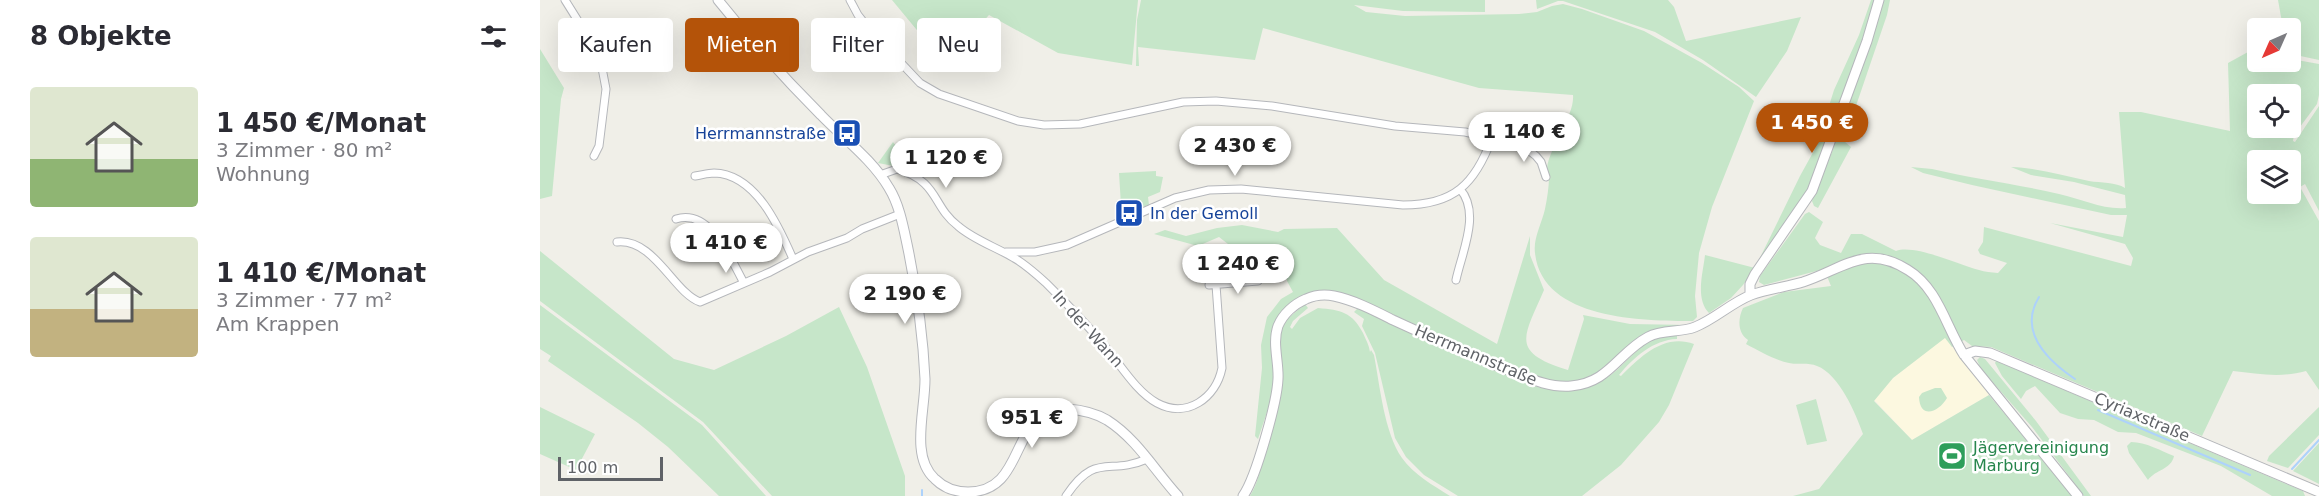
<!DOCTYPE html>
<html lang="de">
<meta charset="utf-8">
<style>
:root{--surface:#fff;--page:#f2f2f3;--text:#2b2b33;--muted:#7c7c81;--accent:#b45309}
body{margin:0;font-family:"DejaVu Sans",sans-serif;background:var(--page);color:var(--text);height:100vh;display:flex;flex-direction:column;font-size:22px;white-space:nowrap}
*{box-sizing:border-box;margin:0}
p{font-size:20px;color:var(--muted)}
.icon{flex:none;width:33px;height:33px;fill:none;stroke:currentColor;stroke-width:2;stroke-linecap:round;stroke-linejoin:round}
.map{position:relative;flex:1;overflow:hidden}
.panel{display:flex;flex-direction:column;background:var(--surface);width:540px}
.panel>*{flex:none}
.banner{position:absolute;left:18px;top:18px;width:570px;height:54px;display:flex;gap:12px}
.needle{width:39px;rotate:225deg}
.fabs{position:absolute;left:1707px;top:18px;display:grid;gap:12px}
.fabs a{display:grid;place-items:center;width:54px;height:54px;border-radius:6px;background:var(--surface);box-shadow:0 6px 24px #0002;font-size:30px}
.scale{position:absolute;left:18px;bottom:15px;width:105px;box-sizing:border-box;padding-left:6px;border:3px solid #5f6267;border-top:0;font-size:16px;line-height:21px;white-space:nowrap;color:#5f6267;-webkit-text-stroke:4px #fff;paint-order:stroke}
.price{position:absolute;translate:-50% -51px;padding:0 14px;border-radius:21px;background:#fff;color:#222;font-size:20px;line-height:39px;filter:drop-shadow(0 2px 3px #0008)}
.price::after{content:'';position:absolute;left:50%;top:36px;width:18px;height:14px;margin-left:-9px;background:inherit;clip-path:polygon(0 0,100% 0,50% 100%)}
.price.current{background:var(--accent);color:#fff}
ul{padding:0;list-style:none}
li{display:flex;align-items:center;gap:18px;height:150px;padding:0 30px}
li span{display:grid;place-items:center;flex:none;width:168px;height:120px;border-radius:6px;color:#555}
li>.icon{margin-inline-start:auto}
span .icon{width:72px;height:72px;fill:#fffc;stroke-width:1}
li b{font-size:26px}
h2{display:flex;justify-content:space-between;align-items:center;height:72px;padding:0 30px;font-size:26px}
.chip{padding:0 21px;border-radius:6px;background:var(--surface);box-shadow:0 6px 24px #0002;font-size:21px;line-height:54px}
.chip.current{background:var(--accent);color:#fff}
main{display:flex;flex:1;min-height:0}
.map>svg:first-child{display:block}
.commercial{fill:#fcf8e0}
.green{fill:#c6e6c9;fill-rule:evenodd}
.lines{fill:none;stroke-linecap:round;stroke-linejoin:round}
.stream{stroke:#add2fb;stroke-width:2}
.minor-casing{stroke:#b5b7bb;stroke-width:9}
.tertiary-casing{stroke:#b5b7bb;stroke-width:11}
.minor{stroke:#fff;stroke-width:7}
.tertiary{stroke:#fff;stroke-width:9}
.labels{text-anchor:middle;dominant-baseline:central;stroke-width:5;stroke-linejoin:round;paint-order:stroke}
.transit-label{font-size:16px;fill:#164399;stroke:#fff;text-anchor:end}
.street-label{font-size:16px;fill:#5f6267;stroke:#fff}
.leisure-label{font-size:16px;fill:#27864d;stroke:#fff;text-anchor:start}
</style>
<main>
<section class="panel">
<h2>8 Objekte<svg class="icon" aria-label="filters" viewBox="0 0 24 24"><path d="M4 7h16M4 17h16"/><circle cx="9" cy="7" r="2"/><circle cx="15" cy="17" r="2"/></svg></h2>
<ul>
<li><span style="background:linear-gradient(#dfe7d0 60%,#8fb573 0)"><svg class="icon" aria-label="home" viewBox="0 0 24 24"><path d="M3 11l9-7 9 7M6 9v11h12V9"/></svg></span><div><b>1 450 €/Monat</b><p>3 Zimmer · 80 m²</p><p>Wohnung</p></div></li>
<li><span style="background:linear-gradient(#dfe7d0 60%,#c2b280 0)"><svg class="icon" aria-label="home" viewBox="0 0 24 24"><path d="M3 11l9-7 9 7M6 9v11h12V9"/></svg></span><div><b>1 410 €/Monat</b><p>3 Zimmer · 77 m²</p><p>Am Krappen</p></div></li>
</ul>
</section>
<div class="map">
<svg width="1779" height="496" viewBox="0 0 1779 496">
<rect width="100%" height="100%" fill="#f0efe8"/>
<path class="commercial" d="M1405,337L1449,395L1372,440L1334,400L1353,378Z"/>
<path class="green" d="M352,0H598L592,65L518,53L449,15L405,64Z
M601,0H945V12L863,11L814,5L826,12L865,16L979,14L997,12L1012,6L1023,4L1042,9L1104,31L1162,63L1199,87L1214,101L1172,207L1159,253L1155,296L1157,317L1153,321C1103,321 1002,320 995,253C993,238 1002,223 1005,209C1007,199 1009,187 1009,177C1009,174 1007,170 1007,168C1010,146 1035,115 1033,95L939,88L723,28L715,60L598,47L599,66H596L597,20Z
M996,0H1128L1134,7L1146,41L1261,17L1247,51L1216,97L1163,60L1115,32L1023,1H1018L997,9Z
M1331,0H1337L1270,190L1203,285L1191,298L1169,313C1155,299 1163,273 1165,255L1215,268L1260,176L1276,147L1294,90L1319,35Z
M1344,0H1350L1347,15L1304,141L1311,147L1278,208L1274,206L1272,201L1292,152Z
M1738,0H1779V60L1751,54L1750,28H1743Z
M0,49L24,88L21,99L12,196L0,199Z
M1714,51L1717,52L1718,62H1750L1751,59L1779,64V95L1777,104L1754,135L1753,141L1755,142L1779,106V211L1765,184L1760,187L1779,221V390L1766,371C1742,378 1718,374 1693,371L1662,436L1451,347L1432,346L1424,340L1412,347L1405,338L1353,378L1334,401L1372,440L1449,395L1533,496H1253L1279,489L1323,434C1316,414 1299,374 1277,366C1268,362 1258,365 1249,363C1235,360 1219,351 1206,344L1208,340C1197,333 1198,318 1203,308L1244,292L1291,286L1284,269L1224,285L1219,282L1220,276L1265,214L1269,212L1283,222L1275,238L1280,245L1301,253L1311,234H1322L1356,251C1375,244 1419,265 1439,270C1445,272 1451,272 1458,273L1467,263L1440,254L1438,250L1443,242L1444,227L1591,266L1593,258L1585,244L1510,223L1583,237L1587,215H1571L1432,185L1383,173L1371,167L1392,169C1434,179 1477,184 1519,194C1542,199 1563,210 1586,208L1585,195L1534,182L1491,175L1471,167C1498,168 1522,175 1549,181C1561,183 1576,182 1585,188L1579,112H1601L1690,131L1688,63L1708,52ZM1718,94H1750V128H1718ZM1718,160H1750V194H1718Z
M353,142L360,151L363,147L388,163L380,176L359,167L338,163Z
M616,171V176L623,177L620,192L608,197L609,205L600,208L599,204L581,205L579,173Z
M702,225L738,232L744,229L797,228L844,280L957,344L990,236V255L1004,290C984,337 969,352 1028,370L1044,319L1043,315L1090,324L1149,325L1111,331L1066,368L1042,380L1021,383L1003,380L910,342L831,304L784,291L763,295L737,319L732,397L718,439L715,436L722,368L721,345L727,317L741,299L753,292L747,281L746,254L697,251L679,237L658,246L614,234L625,230L646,236L677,228Z
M0,251L134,359L174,370L246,336L299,307L327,367L365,476V496H232L163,422L0,301Z
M765,304L768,308L753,321L750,327L752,329L760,318L778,308C801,310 812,312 823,333C826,340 829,345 830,352L831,350L834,355C840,386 844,432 862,458C874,475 893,485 910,496H710C724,474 721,445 735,423L733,415L739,334L745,321Z
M0,305L162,425L226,496H179L128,447L98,423L8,361L11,356L0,349Z
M818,308L912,353L998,387C1027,391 1055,390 1078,369C1099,349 1106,338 1137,333V339C1113,340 1094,357 1079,375L1081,376C1100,357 1124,333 1154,344L1129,405L1119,422L1081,465L1042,496H918L884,475L866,457L855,438L835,353L822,326L824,319L814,312Z
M1440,357L1445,359L1496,421L1551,496H1544L1492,427L1441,369L1437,360Z
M1456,361L1763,491L1765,496H1732L1681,466L1596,433L1578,432L1554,420L1538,419L1520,413L1495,386L1486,391L1481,399L1462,376L1455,363Z
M1395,388H1401L1407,398C1399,412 1380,420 1379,397L1382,393Z
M1276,399L1287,441L1267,445L1256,405Z
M0,407L55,434L36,470L0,454Z
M1779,407V435L1748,468L1727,461L1729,456Z
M1591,442C1606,442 1621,451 1634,456C1631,470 1616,469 1608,480L1589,453L1587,446Z
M1779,443V484L1753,471Z"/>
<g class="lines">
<path class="stream" d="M1499,297C1478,331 1507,360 1535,379
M1558,410L1710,475
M1752,469L1779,440
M382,496V490"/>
<g class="minor-casing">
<path id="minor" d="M25,0L55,48L62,68L66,89L59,146L54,156
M310,0L318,15L329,29L380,83L399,94L478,121L504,125L540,124L643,102L676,101L732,106L855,126L925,132L970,142L987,149L996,156L1001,162L1006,177
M340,175L357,169C400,182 391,205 418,226C434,240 456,247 474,258C485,264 496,274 506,283C525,302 545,322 562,343C579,362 595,391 617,403C647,419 676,398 682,368L676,285
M155,176C162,175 168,173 174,173C216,174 239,227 253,259
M136,219C171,208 191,260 204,283
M77,242C114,238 134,293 160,302L230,272L268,252L307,238L322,229L360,214
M466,252H495L527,245L635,198L669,190L701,189L863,205C914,205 935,184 952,138
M916,280C922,252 941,213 920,189
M669,285L718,281
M526,496C556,451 568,476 607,459"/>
</g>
<g class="tertiary-casing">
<path id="tertiary" d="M178,0C210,40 245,79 281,115C303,138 332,159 349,188C359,204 363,225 367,244C376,287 383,334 385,379C385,401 379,425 381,447C382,459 386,471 395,479C404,488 415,492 428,492C489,492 467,408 528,409C542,410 555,413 567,420C597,439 615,471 638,496
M1210,295V284L1215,274L1272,191L1327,41L1339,0
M1424,355L1435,351L1450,353L1779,492
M703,496C716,478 737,402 738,379C739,362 732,343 738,326C743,314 754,304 766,299C775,295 784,294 794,296C814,300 835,311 853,320C890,337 927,354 965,369C986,377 1008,388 1031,386C1069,383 1078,353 1108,337C1123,329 1140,333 1155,327C1175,319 1191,303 1211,295C1227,289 1246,287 1263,282C1303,269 1326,243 1368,270C1398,288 1406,327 1424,355L1538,496"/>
</g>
<use href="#minor" class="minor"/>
<use href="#tertiary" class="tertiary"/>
</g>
<defs>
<g id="bus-square" transform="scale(1.5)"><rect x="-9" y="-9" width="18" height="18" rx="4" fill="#1a4fb4" stroke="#fff"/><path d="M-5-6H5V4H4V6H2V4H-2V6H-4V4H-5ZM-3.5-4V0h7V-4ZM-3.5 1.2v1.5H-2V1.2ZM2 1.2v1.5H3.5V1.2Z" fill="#fff"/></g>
<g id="stadium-square" transform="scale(1.5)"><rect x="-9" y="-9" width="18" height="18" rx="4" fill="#2e9e5b" stroke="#fff"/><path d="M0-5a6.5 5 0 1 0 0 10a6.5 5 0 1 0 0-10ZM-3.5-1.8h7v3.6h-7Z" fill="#fff"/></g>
</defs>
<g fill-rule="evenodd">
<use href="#bus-square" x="307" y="133"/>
<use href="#bus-square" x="589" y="213"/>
<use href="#stadium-square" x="1412" y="456"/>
</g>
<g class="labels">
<g class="transit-label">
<text x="286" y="133">Herrmannstraße</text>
<text x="610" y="213" text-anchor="start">In der Gemoll</text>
</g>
<g class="street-label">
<text transform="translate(548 329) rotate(48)">In der Wann</text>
<text transform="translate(936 355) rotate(23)">Herrmannstraße</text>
<text transform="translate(1602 417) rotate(23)">Cyriaxstraße</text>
</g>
<g class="leisure-label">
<text x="1433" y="447">Jägervereinigung<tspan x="1433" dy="18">Marburg</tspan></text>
</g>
</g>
</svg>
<div class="fabs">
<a><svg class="needle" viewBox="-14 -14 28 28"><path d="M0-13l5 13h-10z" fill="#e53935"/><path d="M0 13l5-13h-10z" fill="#7c7c81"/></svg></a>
<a><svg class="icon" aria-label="locate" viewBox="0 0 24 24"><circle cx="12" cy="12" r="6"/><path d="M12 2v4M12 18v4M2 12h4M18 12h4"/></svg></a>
<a><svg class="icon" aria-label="layers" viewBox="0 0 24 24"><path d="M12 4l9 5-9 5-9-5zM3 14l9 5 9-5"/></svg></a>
</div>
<div class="scale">100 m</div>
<b class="price current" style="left:1272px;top:154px">1 450 €</b>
<b class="price" style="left:984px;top:163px">1 140 €</b>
<b class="price" style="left:695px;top:177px">2 430 €</b>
<b class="price" style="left:406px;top:189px">1 120 €</b>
<b class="price" style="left:186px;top:274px">1 410 €</b>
<b class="price" style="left:698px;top:295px">1 240 €</b>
<b class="price" style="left:365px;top:325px">2 190 €</b>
<b class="price" style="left:492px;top:449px">951 €</b>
<div class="banner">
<a class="chip">Kaufen</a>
<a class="chip current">Mieten</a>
<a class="chip">Filter</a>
<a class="chip">Neu</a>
</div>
</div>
</main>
